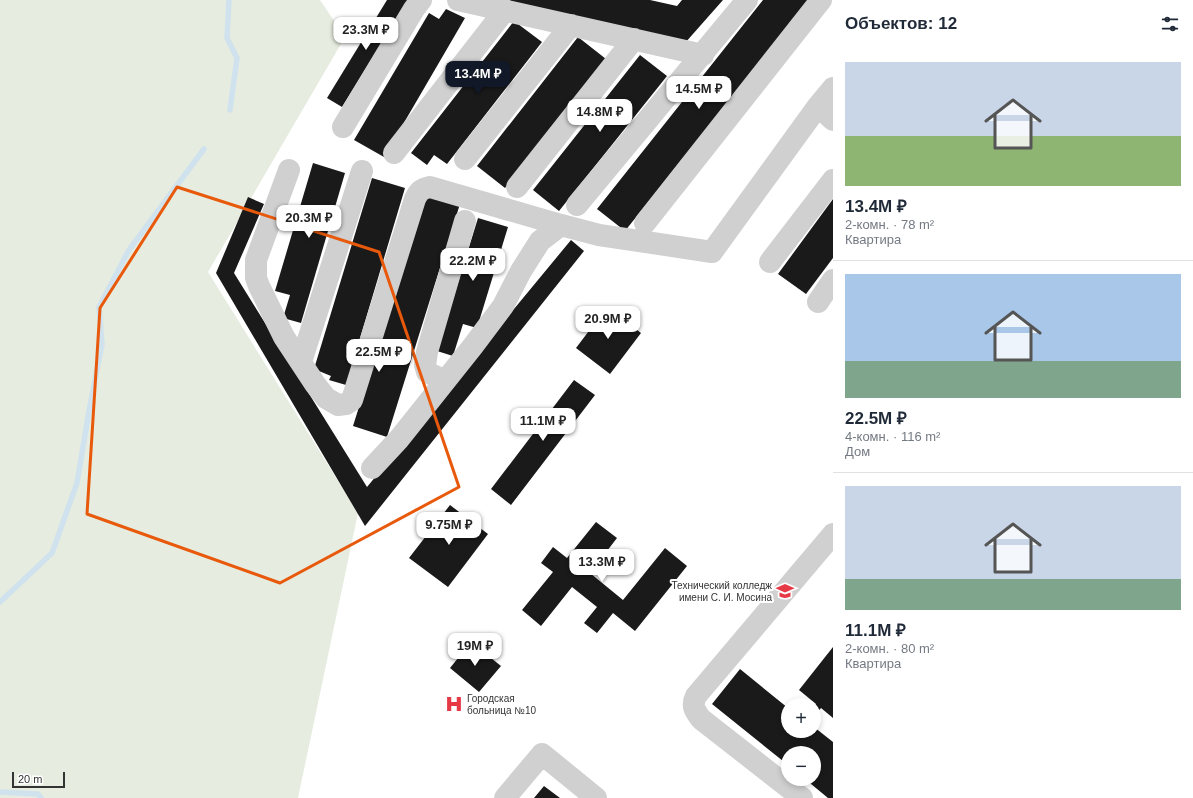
<!DOCTYPE html>
<html lang="ru">
<meta charset="utf-8">
<style>
:root{--surface:#fff;--page:#f6f6f7;--text:#1f2937;--muted:#747a83;--line:#e0e1e3;--accent:#111827}
body{margin:0;font-family:Arial,sans-serif;background:var(--page);color:var(--text);height:100vh;display:flex;flex-direction:column;font-size:15px;white-space:nowrap}
*{box-sizing:border-box;margin:0}
p{font-size:13px;color:var(--muted)}
.icon{flex:none;width:22px;height:22px;fill:none;stroke:currentColor;stroke-width:2;stroke-linecap:round;stroke-linejoin:round}
.map{position:relative;flex:1;overflow:hidden}
.drawer{display:flex;flex-direction:column;background:var(--surface);width:360px}
.drawer>*{flex:none}
.tools{position:absolute;left:781px;top:698px;display:grid;gap:8px}
.tools a{display:grid;place-items:center;width:40px;height:40px;border-radius:50%;background:var(--surface);box-shadow:0 2px 6px #0003;font-size:20px}
.scale{position:absolute;left:12px;bottom:10px;width:53px;box-sizing:border-box;padding-left:4px;border:2px solid #333;border-top:0;font-size:11px;line-height:14px;white-space:nowrap;color:#333;-webkit-text-stroke:3px #fff;paint-order:stroke}
.price{position:absolute;translate:-50% -34px;padding:0 9px;border-radius:8px;background:#fff;color:#222;font-size:13px;line-height:26px;filter:drop-shadow(0 1px 2px #0008)}
.price::after{content:'';position:absolute;left:50%;top:24px;width:12px;height:9px;margin-left:-6px;background:inherit;clip-path:polygon(0 0,100% 0,50% 100%)}
.price.active{background:var(--accent);color:#fff}
ul{padding:0;list-style:none}
li{display:grid;align-content:center;gap:8px;height:212px;padding:0 12px}
li+li{border-top:1px solid var(--line)}
li span{display:grid;place-items:center;height:124px;border-radius:0px;color:#555}
li>.icon{margin-inline-start:auto}
span .icon{width:72px;height:72px;fill:#fffc;stroke-width:1}
li b{font-size:17px}
h2{display:flex;justify-content:space-between;align-items:center;height:48px;padding:0 12px;font-size:17px}
main{display:flex;flex:1;min-height:0}
.map>svg:first-child{display:block}
.green{fill:#e6ecdf}
.lines{fill:none;stroke-linecap:round;stroke-linejoin:round}
.stream{stroke:#cfe2ee;stroke-width:5.5}
.building{fill:#1a1a1a}
.minor{stroke:#d0d0d0;stroke-width:22}
.marked{fill:none;stroke:#e8590c;stroke-width:3;stroke-linejoin:round}
.labels{text-anchor:middle;dominant-baseline:central;stroke-width:4;stroke-linejoin:round;paint-order:stroke}
.poi-label{font-size:10px;fill:#333;stroke:#fff;text-anchor:end}
</style>
<main>
<div class="map">
<svg width="833" height="798" viewBox="0 0 833 798">
<rect width="100%" height="100%" fill="#fff"/>
<path class="green" d="M0,0H320L345,37L208,272L358,513L298,798H0Z"/>
<g class="lines">
<path class="stream" d="M229,0L227,38L237,58L230,110
M0,602L52,553L77,483L89,411L102,344L99,307L129,250L204,149
M0,792L38,794L41,798"/>
</g>
<path class="building" d="M387,0H408L342,107L327,98Z
M495,0H650L677,6L682,0H723L685,43Z
M763,0H809L625,231L597,209Z
M446,9L465,18L384,157L354,140L429,13L439,19Z
M514,21L542,42L447,164L434,155L427,165L411,153Z
M578,37L606,59L505,188L477,166Z
M640,55L667,76L559,211L533,190Z
M313,163L345,173L301,323L283,318L290,295L275,291Z
M372,178L405,188L346,385L329,380L331,376L314,369Z
M426,194L460,204L387,437L353,426Z
M248,197L264,204L234,273L367,487L571,240L584,251L365,526L216,273Z
M833,199V258L806,294L778,274Z
M478,218L508,227L477,328L463,324L453,356L437,351Z
M607,307L641,333L610,374L576,348Z
M574,380L595,395L511,505L491,489Z
M450,505L488,534L448,587L409,558Z
M596,522L617,538L590,573L623,600L665,548L687,566L635,631L613,613L597,633L584,623L597,607L572,587L541,626L522,610L553,572L541,563L553,547L567,558Z
M471,642L501,666L479,692L450,668Z
M833,647V718L821,708L814,716V706L816,704L799,690Z
M740,669L788,708V731H814V727L833,742V798H828L805,779H814V753H788V765L712,704Z
M544,786L560,798H534Z"/>
<g class="lines">
<path class="minor" d="M458,0L703,55
M818,106L833,120
M343,127L414,9L421,0
M394,153L505,10
M465,159L571,25
M289,170L256,260V278L259,286L284,337L315,384L326,398L338,405L346,404L352,400L415,199C419,191 421,189 430,187L561,225L599,235L712,252L818,106L833,88
M517,187L634,39
M577,205L747,0
M645,223L821,0
M770,262L833,180
M818,302L833,280
M301,362L362,171
M445,381L427,372L425,365L427,352L465,221
M372,468L399,439L473,346L503,306L521,271L540,241L561,225
M505,798L542,754L596,798
M802,798L701,719C695,711 691,706 696,696L833,534"/>
</g>
<path class="marked" d="M177,187L379,252L459,487L280,583L87,514L100,308Z"/>
<defs>
<g id="university-bare" transform="scale(1.38)"><path d="M0-5L7-2L0 1L-7-2ZM-4 1L0 2.5L4 1V4Q0 6-4 4Z" fill="#e63946" stroke="#fff" stroke-width="2.5" paint-order="stroke"/></g>
<g id="hospital-bare" transform="scale(1.38)"><path d="M-5-5h3v3.5h4V-5h3V5h-3V1.5h-4V5h-3Z" fill="#e63946" stroke="#fff" stroke-width="2.5" paint-order="stroke"/></g>
</defs>
<g fill-rule="evenodd">
<use href="#university-bare" x="785" y="591"/>
<use href="#hospital-bare" x="454" y="704"/>
</g>
<g class="labels">
<g class="poi-label">
<text x="772" y="585">Технический колледж<tspan x="772" dy="12">имени С. И. Мосина</tspan></text>
<text x="467" y="698" text-anchor="start">Городская<tspan x="467" dy="12">больница №10</tspan></text>
</g>
</g>
</svg>
<div class="tools">
<a>+</a>
<a>−</a>
</div>
<div class="scale">20 m</div>
<b class="price" style="left:366px;top:51px">23.3M ₽</b>
<b class="price active" style="left:478px;top:95px">13.4M ₽</b>
<b class="price" style="left:699px;top:110px">14.5M ₽</b>
<b class="price" style="left:600px;top:133px">14.8M ₽</b>
<b class="price" style="left:309px;top:239px">20.3M ₽</b>
<b class="price" style="left:473px;top:282px">22.2M ₽</b>
<b class="price" style="left:608px;top:340px">20.9M ₽</b>
<b class="price" style="left:379px;top:373px">22.5M ₽</b>
<b class="price" style="left:543px;top:442px">11.1M ₽</b>
<b class="price" style="left:449px;top:546px">9.75M ₽</b>
<b class="price" style="left:602px;top:583px">13.3M ₽</b>
<b class="price" style="left:475px;top:667px">19M ₽</b>
</div>
<section class="drawer">
<h2>Объектов: 12<svg class="icon" aria-label="filters" viewBox="0 0 24 24"><path d="M4 7h16M4 17h16"/><circle cx="9" cy="7" r="2"/><circle cx="15" cy="17" r="2"/></svg></h2>
<ul>
<li><span style="background:linear-gradient(#c9d6e8 60%,#8fb573 0)"><svg class="icon" aria-label="home" viewBox="0 0 24 24"><path d="M3 11l9-7 9 7M6 9v11h12V9"/></svg></span><div><b>13.4M ₽</b><p>2-комн. · 78 m²</p><p>Квартира</p></div></li>
<li><span style="background:linear-gradient(#a9c7e8 70%,#7fa58c 0)"><svg class="icon" aria-label="home" viewBox="0 0 24 24"><path d="M3 11l9-7 9 7M6 9v11h12V9"/></svg></span><div><b>22.5M ₽</b><p>4-комн. · 116 m²</p><p>Дом</p></div></li>
<li><span style="background:linear-gradient(#c9d6e8 75%,#7fa58c 0)"><svg class="icon" aria-label="home" viewBox="0 0 24 24"><path d="M3 11l9-7 9 7M6 9v11h12V9"/></svg></span><div><b>11.1M ₽</b><p>2-комн. · 80 m²</p><p>Квартира</p></div></li>
</ul>
</section>
</main>
